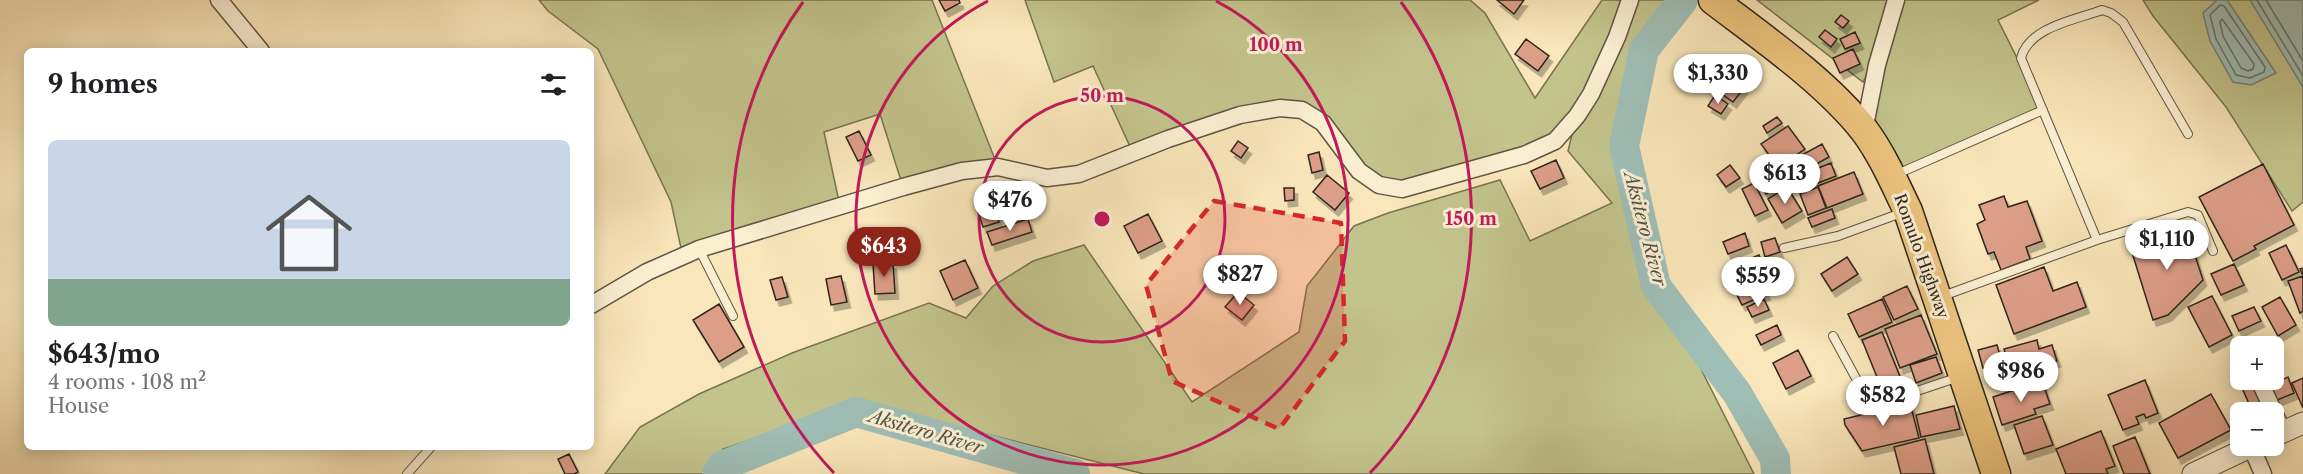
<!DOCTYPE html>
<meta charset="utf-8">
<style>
:root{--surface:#fff;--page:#f2f2f2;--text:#202124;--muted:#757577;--line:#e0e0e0;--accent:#8f2418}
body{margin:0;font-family:"Libre Caslon Text",serif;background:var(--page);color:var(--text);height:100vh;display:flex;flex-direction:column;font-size:22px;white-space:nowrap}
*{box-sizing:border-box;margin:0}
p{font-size:20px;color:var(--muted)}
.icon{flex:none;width:33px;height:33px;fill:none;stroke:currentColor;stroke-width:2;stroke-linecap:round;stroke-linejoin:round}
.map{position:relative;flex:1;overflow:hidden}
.drawer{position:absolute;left:24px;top:48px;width:570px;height:402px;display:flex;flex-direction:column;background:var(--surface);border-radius:9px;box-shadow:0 3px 15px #0003}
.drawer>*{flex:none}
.fabs{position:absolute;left:2230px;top:336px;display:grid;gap:12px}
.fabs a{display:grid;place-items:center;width:54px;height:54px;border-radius:9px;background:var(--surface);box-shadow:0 3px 15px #0003;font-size:30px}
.price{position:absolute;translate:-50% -51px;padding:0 14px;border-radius:21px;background:#fff;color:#222;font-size:20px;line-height:39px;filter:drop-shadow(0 2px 3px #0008)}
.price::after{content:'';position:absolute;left:50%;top:36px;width:18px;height:14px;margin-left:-9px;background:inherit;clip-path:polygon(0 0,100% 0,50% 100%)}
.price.active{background:var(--accent);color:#fff}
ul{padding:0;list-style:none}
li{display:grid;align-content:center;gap:12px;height:318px;padding:0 24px}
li+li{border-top:2px solid var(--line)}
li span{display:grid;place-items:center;height:186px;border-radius:9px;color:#555}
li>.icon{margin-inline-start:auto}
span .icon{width:108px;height:108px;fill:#fffc;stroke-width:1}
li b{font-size:26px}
h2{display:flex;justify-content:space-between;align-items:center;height:72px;padding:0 24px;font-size:26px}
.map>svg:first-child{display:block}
.green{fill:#c3c38c;stroke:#787453;stroke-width:1.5}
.water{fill:#9fbeb6;stroke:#718178;stroke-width:1.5}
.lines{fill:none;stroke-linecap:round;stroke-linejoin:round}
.shore{stroke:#667268;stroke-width:1.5}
.river{stroke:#9fbeb6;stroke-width:30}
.building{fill:#dd9e88;stroke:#2d251a;stroke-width:1.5;filter:url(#shadow)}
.service-casing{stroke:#605542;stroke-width:10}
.minor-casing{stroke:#605542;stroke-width:19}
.tertiary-casing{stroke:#605542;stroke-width:23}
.trunk-casing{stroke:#2d251a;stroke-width:31}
.service{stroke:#fbefd2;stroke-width:8}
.minor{stroke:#fbefd2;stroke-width:16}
.tertiary{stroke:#fbefd2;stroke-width:21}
.trunk{stroke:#ecc37d;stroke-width:28}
.marked{fill:#d62828;fill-opacity:0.2;stroke:#d62828;stroke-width:4.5;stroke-dasharray:12 8;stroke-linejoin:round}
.ring{fill:none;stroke:#c2185b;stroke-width:3}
.labels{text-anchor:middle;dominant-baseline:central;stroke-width:6;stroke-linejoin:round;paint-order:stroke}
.street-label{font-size:16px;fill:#2d251a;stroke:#fbefd2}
.water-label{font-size:18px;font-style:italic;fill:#4f5349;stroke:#fbefd2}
.centre{fill:#c2185b;stroke:#fbefd2;stroke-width:3}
.ring-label{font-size:18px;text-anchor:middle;font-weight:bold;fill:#c2185b;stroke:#fbefd2;stroke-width:6;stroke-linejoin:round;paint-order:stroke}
</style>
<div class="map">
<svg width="2303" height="474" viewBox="0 0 2303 474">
<defs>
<filter id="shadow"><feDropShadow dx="3.5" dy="6" stdDeviation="0" flood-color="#0004"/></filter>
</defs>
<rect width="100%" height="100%" fill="#f9e6ba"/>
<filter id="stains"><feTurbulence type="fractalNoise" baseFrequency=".00333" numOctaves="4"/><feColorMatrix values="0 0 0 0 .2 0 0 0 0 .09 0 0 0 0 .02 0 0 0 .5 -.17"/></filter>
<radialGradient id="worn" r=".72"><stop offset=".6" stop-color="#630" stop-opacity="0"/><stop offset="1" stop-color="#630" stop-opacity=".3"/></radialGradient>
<path class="green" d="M539,0H932L998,167L903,187L880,114L824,132L840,206L681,248L671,202L598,49L548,11Z
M1025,0H1470L1485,13L1535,98L1602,0H1676L1644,50L1624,146L1654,276L1754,474H1144L860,402L723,449L707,474H605L640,427L699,394L792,353L929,303L966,318L993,286L1033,261L1084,245L1192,402L1299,332L1307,286L1354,226L1388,213L1500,180L1530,241L1612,203L1568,151L1576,118L1555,141L1384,186L1323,123L1280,108L1133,153L1093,66L1054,82Z
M1757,0H2039L1998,20L2043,110L1905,171L1868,110L1881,48L1863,82Z
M2143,0H2303V202L2292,211L2226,107L2153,16Z"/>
<path class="water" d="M2217,0H2227L2276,73L2251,85L2233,82L2210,41L2203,13Z
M2250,0H2303V87Z"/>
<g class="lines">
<path class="shore" d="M2257,0L2303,76
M2266,0L2303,61
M2220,5L2224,6L2265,67L2264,72L2250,78L2236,75L2216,39L2210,15Z
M2222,19L2254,64L2253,69L2248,71L2241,68L2223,36L2220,22Z"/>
<path class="river" d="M1683,0L1644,50L1624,146L1656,286L1737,393L1775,459L1776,474
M717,474L722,466L856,412L1075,474"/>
</g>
<path class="building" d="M939,0H959L960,3L945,11Z
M1497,0H1524L1514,14Z
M1841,15L1849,21L1843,28L1835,22Z
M1825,30L1837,39L1831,47L1819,37Z
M1855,32L1860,43L1845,49L1840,39Z
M1526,39L1549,56L1538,71L1515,54Z
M1853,49L1860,64L1840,73L1833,58Z
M1730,77L1744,88L1733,102L1719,92Z
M1715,95L1728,104L1721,114L1708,106Z
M1777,117L1782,123L1767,133L1763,126Z
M1788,126L1805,149L1778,167L1761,144Z
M859,131L871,155L858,161L846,137Z
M1238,141L1248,148L1241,158L1231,151Z
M1822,144L1829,157L1799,174L1791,161Z
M1319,152L1323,170L1312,173L1308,155Z
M1556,160L1564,178L1540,189L1531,171Z
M1831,163L1836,176L1808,187L1803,174Z
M2263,164L2294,225L2254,246L2256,249L2233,261L2199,197Z
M1730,165L1740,178L1726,187L1717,175Z
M1778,167L1787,181L1766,194L1757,180Z
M1854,172L1863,194L1827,208L1818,186Z
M1327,175L1349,193L1335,210L1313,192Z
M1754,183L1768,210L1755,216L1742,189Z
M1787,187L1802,211L1782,223L1768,199Z
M1818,187L1826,208L1808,215L1800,194Z
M1284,188H1294V200L1285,201Z
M2004,196L2008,207L2027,201L2042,241L2026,247L2030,259L2001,270L1994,252L1988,254L1977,224L1985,220L1979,205Z
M993,204L999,222L983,227L977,209Z
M1832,209L1835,218L1812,227L1808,218Z
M1148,214L1162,241L1138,253L1124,226Z
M1028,219L1032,232L992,245L987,232Z
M2186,228L2203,280L2168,315L2153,320L2130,246Z
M1745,233L1749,246L1728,254L1723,242Z
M1775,238L1780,252L1765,257L1761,242Z
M2286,245L2299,272L2282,280L2269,253Z
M1759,255L1769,279L1744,290L1733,266Z
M1847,257L1858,274L1832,291L1821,274Z
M965,260L978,288L953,300L940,271Z
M893,263L895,293L875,294L873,264Z
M2234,264L2244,285L2221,295L2211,274Z
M2044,267L2053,291L2077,282L2086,307L2014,334L1996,285Z
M2303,268V311L2300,313L2288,281L2303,276L2300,269Z
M841,276L847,302L831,305L826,279Z
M782,277L788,297L776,300L770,280Z
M1762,284L1767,294L1742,305L1737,295Z
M1907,286L1918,309L1894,320L1883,297Z
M1238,292L1254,305L1242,320L1225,307Z
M2212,296L2232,335L2209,347L2188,307Z
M2280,297L2296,325L2278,336L2262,307Z
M1764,299L1769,310L1752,317L1747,307Z
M1882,299L1892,322L1859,337L1848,314Z
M719,304L744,347L719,362L693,320Z
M2254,307L2261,321L2239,331L2232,316Z
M1921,315L1937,354L1900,368L1885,329Z
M1777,325L1781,335L1761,345L1756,335Z
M1882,332L1901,379L1881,387L1862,340Z
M2037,340L2039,349L2052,345L2057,361L2043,365L2047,378L2016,388L2004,349Z
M1997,345L2002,363L1983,368L1978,350Z
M1798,350L1811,376L1786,389L1773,363Z
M1936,357L1942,373L1916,383L1910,365Z
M2241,377V380H2254L2269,412H2241V432L2233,414L2250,406L2238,379Z
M2288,377L2294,393L2275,401L2268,387Z
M2303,378V408L2292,383Z
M2145,380L2158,413L2146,418L2144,414L2136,417L2139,424L2123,430L2108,395Z
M2042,381L2050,404L2034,409L2036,414L2002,425L1993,397Z
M2211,394L2231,430L2178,458L2159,423Z
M1910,403L1919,438L1862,451L1845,425L1844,419Z
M1954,406L1960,429L1921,437L1916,415Z
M2042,416L2053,445L2024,454L2014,425Z
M2101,431L2115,466L2106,469L2108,474H2066L2056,449Z
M2135,437L2150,474H2124L2113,446Z
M1925,439L1934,474H1901L1894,447Z
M569,454L578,472L574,474H565L558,459Z"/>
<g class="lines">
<g class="service-casing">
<path id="service" d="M1895,175L2043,110
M2097,240L2021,58C2029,27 2075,20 2102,10L2111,13L2123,22L2188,134
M1784,248L1838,236L1904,212
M699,249L733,316
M1940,297L2097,240L2188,212L2198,215L2213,251
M1833,336L1864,393L1873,400L1882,402L1896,398L1959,377
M407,474L431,447"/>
</g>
<g class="minor-casing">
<path id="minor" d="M219,0L261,51
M1864,131L1877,65L1896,0
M591,305L647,272L699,249L903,187L962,171L998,167L1047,178L1079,174L1168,139L1240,115L1280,108L1302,110L1323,123L1359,171L1379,185L1402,189L1524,155L1555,141L1577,116L1591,94L1617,37L1630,0
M2259,380L2283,432
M2251,446L2263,474"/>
</g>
<g class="tertiary-casing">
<path id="tertiary" d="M2274,436L2303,423
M2193,474L2252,446"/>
</g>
<g class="trunk-casing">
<path id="trunk" d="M1713,0C1763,38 1825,81 1864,130C1882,154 1895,184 1908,211L1996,474"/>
</g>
<use href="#service" class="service"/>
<use href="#minor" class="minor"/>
<use href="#tertiary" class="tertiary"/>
<use href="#trunk" class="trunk"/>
</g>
<path class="marked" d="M1214,201L1341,223L1345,341L1279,429L1172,381L1146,285Z"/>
<g class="ring">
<circle cx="1102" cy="219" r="123"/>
<path d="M1216 1A246 246 0 1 1 988 1"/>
<path d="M834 473A369 369 0 0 1 803 2M1401 2A369 369 0 0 1 1370 473"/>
</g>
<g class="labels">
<g class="street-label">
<text transform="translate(1922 256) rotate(70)">Romulo Highway</text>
</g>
<g class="water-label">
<text transform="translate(1645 229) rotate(75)">Aksitero River</text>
<text transform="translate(926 432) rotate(16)">Aksitero River</text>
</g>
</g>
<circle cx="1102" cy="219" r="9" class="centre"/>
<g class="ring-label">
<text x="1276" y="51">100 m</text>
<text x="1102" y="102">50 m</text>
<text x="1471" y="225">150 m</text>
</g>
<rect width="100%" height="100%" filter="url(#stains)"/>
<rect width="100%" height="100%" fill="url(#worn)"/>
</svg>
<div class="fabs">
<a>+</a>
<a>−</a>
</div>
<b class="price" style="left:1718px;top:105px">$1,330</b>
<b class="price" style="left:1785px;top:205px">$613</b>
<b class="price" style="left:1010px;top:232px">$476</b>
<b class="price" style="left:2167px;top:271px">$1,110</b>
<b class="price active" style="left:884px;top:278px">$643</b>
<b class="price" style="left:1240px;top:306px">$827</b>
<b class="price" style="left:1758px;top:308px">$559</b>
<b class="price" style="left:2021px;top:403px">$986</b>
<b class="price" style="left:1883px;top:427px">$582</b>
<section class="drawer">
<h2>9 homes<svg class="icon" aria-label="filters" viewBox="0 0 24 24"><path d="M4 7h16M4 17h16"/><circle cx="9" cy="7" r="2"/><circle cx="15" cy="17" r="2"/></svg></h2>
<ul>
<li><span style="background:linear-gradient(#c9d6e8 75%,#7fa58c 0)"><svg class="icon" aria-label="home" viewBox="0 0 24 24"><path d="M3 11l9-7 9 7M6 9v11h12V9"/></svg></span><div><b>$643/mo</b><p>4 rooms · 108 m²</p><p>House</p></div></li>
</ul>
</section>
</div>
